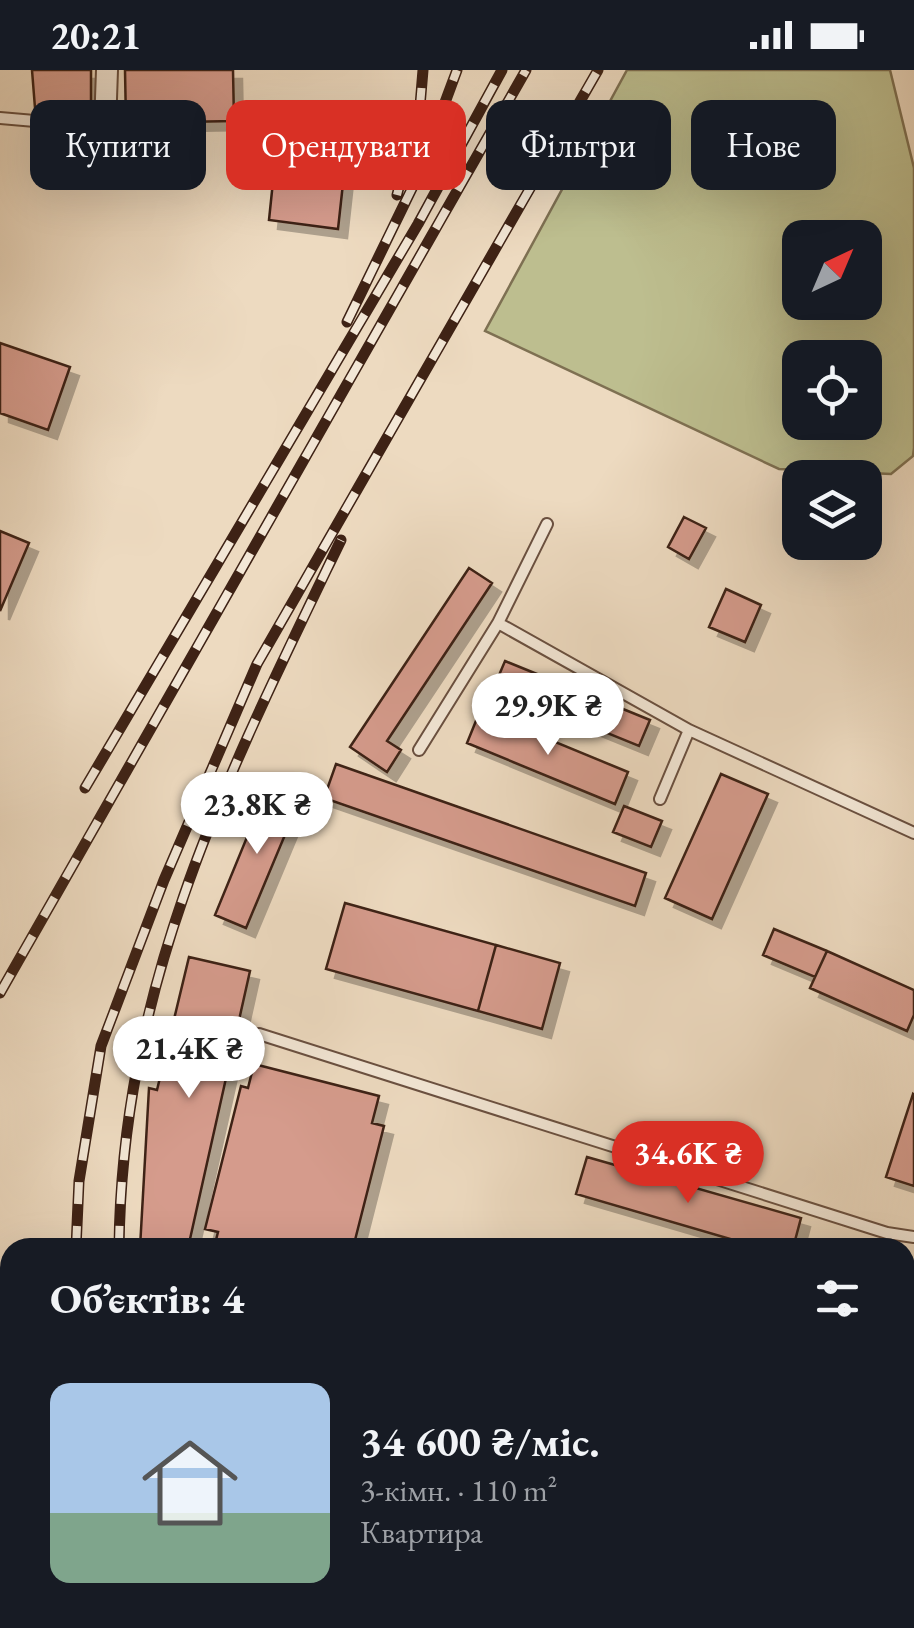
<!DOCTYPE html>
<html lang="uk">
<meta charset="utf-8">
<style>
:root{--surface:#171b24;--page:#242831;--text:#f1f3f6;--muted:#9ea1a6;--accent:#d93025}
body{margin:0;font-family:"EB Garamond",serif;background:var(--page);color:var(--text);height:100vh;display:flex;flex-direction:column;font-size:38px;white-space:nowrap}
*{box-sizing:border-box;margin:0}
p{font-size:32px;color:var(--muted)}
.icon{flex:none;width:55px;height:55px;fill:none;stroke:currentColor;stroke-width:2;stroke-linecap:round;stroke-linejoin:round}
.map{position:relative;flex:1;overflow:hidden}
.side{position:absolute;left:0px;top:1168px;width:915px;height:392px;display:flex;flex-direction:column;background:var(--surface);border-radius:30px 30px 0 0;box-shadow:0 10px 40px #0002}
.side>*{flex:none}
.top-card{position:absolute;left:30px;top:30px;width:855px;height:90px;display:flex;gap:20px}
.needle{width:65px;rotate:44deg}
.buttons{position:absolute;left:782px;top:150px;display:grid;gap:20px}
.buttons a{display:grid;place-items:center;width:100px;height:100px;border-radius:20px;background:var(--surface);box-shadow:0 10px 40px #0002;font-size:50px}
.price{position:absolute;translate:-50% -85px;padding:0 22px;border-radius:35px;background:#fff;color:#222;font-size:32px;line-height:65px;filter:drop-shadow(0 2px 5px #0008)}
.price::after{content:'';position:absolute;left:50%;top:60px;width:30px;height:22px;margin-left:-15px;background:inherit;clip-path:polygon(0 0,100% 0,50% 100%)}
.price.on{background:var(--accent);color:#fff}
ul{padding:0;list-style:none}
li{display:flex;align-items:center;gap:30px;height:250px;padding:0 50px}
li span{display:grid;place-items:center;flex:none;width:280px;height:200px;border-radius:20px;color:#555}
li>.icon{margin-inline-start:auto}
span .icon{width:120px;height:120px;fill:#fffc;stroke-width:1}
li b{font-size:42px}
h2{display:flex;justify-content:space-between;align-items:center;height:120px;padding:0 50px;font-size:42px}
.tag{padding:0 35px;border-radius:20px;background:var(--surface);box-shadow:0 10px 40px #0002;font-size:35px;line-height:90px}
.tag.on{background:var(--accent);color:#fff}
.status{display:flex;justify-content:space-between;align-items:center;height:70px;padding:0 50px;background:var(--surface);direction:ltr}
.status svg{height:28px;fill:currentColor}
.map>svg:first-child{display:block}
.green{fill:#bdbe8f;stroke:#7e7052;stroke-width:2.5;fill-rule:evenodd}
.building{fill:#d59b8c;stroke:#3e2215;stroke-width:2.5;filter:url(#shadow)}
.lines{fill:none;stroke-linecap:round;stroke-linejoin:round}
.service-casing{stroke:#6a5040;stroke-width:14}
.minor-casing{stroke:#6a5040;stroke-width:24}
.service{stroke:#f3e7d6;stroke-width:10}
.minor{stroke:#f3e7d6;stroke-width:20}
.rail-casing{stroke:#3e2215;stroke-width:11}
.rail{stroke:#f3e7d6;stroke-width:8;stroke-dasharray:22;stroke-linecap:butt}
</style>
<div class="status"><b>20:21</b><svg viewBox="0 0 49 12"><path d="M0 12V9h3v3zM5 12V6h3v6zM10 12V3h3v9zM15 12V0h3v12zM26 1h20v11H26zM47 4h2v5h-2z"/></svg></div>
<div class="map">
<svg width="914" height="1558" viewBox="0 0 914 1558">
<defs>
<filter id="shadow"><feDropShadow dx="9" dy="9" stdDeviation="0" flood-color="#0004"/></filter>
</defs>
<rect width="100%" height="100%" fill="#eddac0"/>
<filter id="stains"><feTurbulence type="fractalNoise" baseFrequency=".002" numOctaves="4"/><feColorMatrix values="0 0 0 0 .2 0 0 0 0 .09 0 0 0 0 .02 0 0 0 .5 -.17"/></filter>
<radialGradient id="worn" r=".72"><stop offset=".6" stop-color="#630" stop-opacity="0"/><stop offset="1" stop-color="#630" stop-opacity=".3"/></radialGradient>
<path class="green" d="M627,0H890L914,98V378L913,386L891,404L779,399L485,261ZM800,168H865V232H800ZM800,288H865V352H800Z"/>
<path class="building" d="M32,0H91V34L35,38Z
M125,0H233L234,51L126,53Z
M281,34L351,41L338,159L269,150Z
M0,273L70,297L48,360L0,343Z
M684,447L706,458L689,489L668,477Z
M0,461L29,473L0,541Z
M469,498L492,513L387,671L401,680L387,702L350,677Z
M726,519L761,535L745,572L709,557Z
M505,591L650,650L639,676L494,617Z
M480,641L628,702L615,734L467,673Z
M336,694L646,803L635,836L324,728Z
M721,704L768,724L712,849L665,828Z
M268,716L300,729L246,858L215,845Z
M624,736L662,751L651,777L613,762Z
M345,833L496,875L478,941L326,899Z
M774,859L827,881L815,907L763,885Z
M496,875L560,893L542,959L478,941Z
M827,881L914,920V945L907,961L810,918Z
M189,887L250,901L188,1178H140L149,1018L157,1020Z
M254,994L379,1026L372,1053L384,1056L353,1178H214L218,1162L205,1159L241,1016L248,1018Z
M913,1024L914,1025V1116L886,1107Z
M587,1087L801,1148L793,1178H761L576,1124Z
M905,1236L914,1239V1286L906,1310Z
M905,1343L914,1346V1392L905,1389Z
M905,1511L914,1513L908,1556L885,1550H905Z
M336,1550H408L405,1558H333Z
M559,1550H605L603,1558H557Z"/>
<g class="lines">
<g class="service-casing">
<path id="service" d="M0,48L104,57
M498,553L547,454
M689,660L914,763
M419,680L498,553L689,660L660,729
M259,964L887,1163L914,1167"/>
</g>
<g class="minor-casing">
<path id="minor" d="M105,57L107,0"/>
</g>
<use href="#service" class="service"/>
<use href="#minor" class="minor"/>
<g class="rail-casing">
<path id="rail" d="M397,125L420,36L423,0
M347,252L417,108L457,0
M85,718L418,154L502,0
M0,923L526,0
M76,1178L79,1111L101,976L164,810L257,594L598,0
M119,1178C122,911 228,704 341,470
M174,1550L178,1558
M236,1550L242,1558"/>
</g>
<use href="#rail" class="rail"/>
</g>
<rect width="100%" height="100%" filter="url(#stains)"/>
<rect width="100%" height="100%" fill="url(#worn)"/>
</svg>
<div class="buttons">
<a><svg class="needle" viewBox="-14 -14 28 28"><path d="M0-13l5 13h-10z" fill="#e53935"/><path d="M0 13l5-13h-10z" fill="#9ea1a6"/></svg></a>
<a><svg class="icon" aria-label="locate" viewBox="0 0 24 24"><circle cx="12" cy="12" r="6"/><path d="M12 2v4M12 18v4M2 12h4M18 12h4"/></svg></a>
<a><svg class="icon" aria-label="layers" viewBox="0 0 24 24"><path d="M12 4l9 5-9 5-9-5zM3 14l9 5 9-5"/></svg></a>
</div>
<b class="price" style="left:548px;top:688px">29.9K ₴</b>
<b class="price" style="left:257px;top:787px">23.8K ₴</b>
<b class="price" style="left:189px;top:1031px">21.4K ₴</b>
<b class="price on" style="left:688px;top:1136px">34.6K ₴</b>
<div class="top-card">
<a class="tag">Купити</a>
<a class="tag on">Орендувати</a>
<a class="tag">Фільтри</a>
<a class="tag">Нове</a>
</div>
<section class="side">
<h2>Об’єктів: 4<svg class="icon" aria-label="filters" viewBox="0 0 24 24"><path d="M4 7h16M4 17h16"/><circle cx="9" cy="7" r="2"/><circle cx="15" cy="17" r="2"/></svg></h2>
<ul>
<li><span style="background:linear-gradient(#a9c7e8 65%,#7fa58c 0)"><svg class="icon" aria-label="home" viewBox="0 0 24 24"><path d="M3 11l9-7 9 7M6 9v11h12V9"/></svg></span><div><b>34 600 ₴/міс.</b><p>3-кімн. · 110 m²</p><p>Квартира</p></div></li>
</ul>
</section>
</div>
